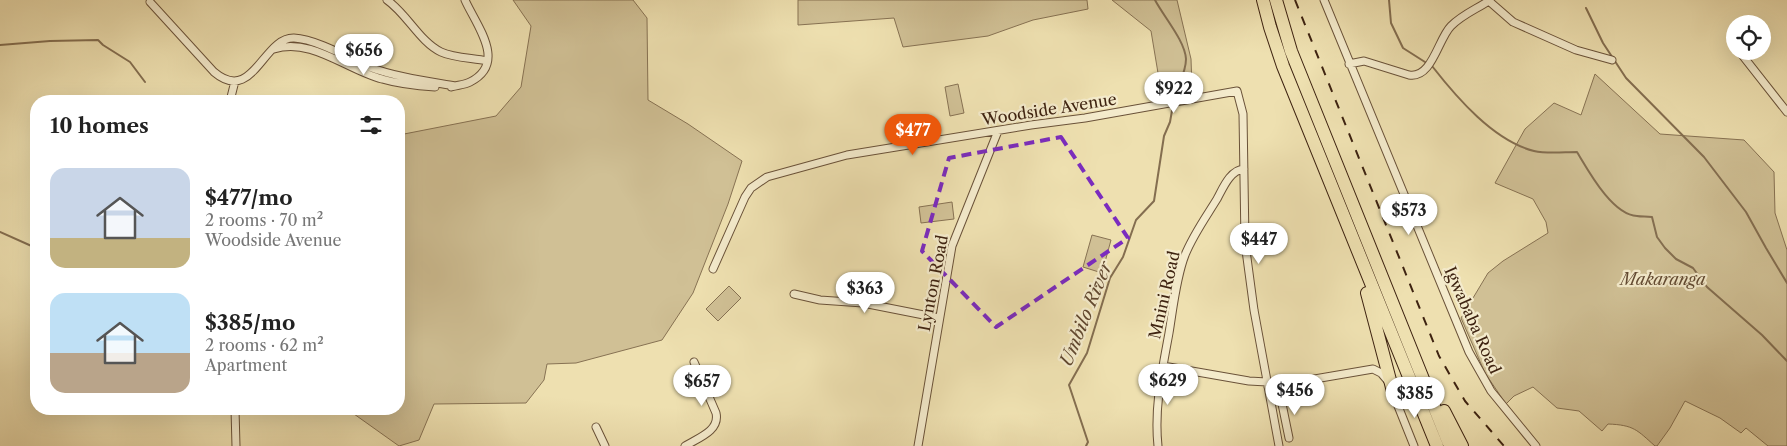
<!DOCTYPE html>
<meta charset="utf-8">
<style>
:root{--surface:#fff;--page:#f6f6f6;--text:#222;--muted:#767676;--accent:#ea580c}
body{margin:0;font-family:"Libre Caslon Text",serif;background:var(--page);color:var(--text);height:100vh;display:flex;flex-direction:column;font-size:19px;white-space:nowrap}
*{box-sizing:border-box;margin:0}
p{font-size:16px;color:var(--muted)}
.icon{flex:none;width:28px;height:28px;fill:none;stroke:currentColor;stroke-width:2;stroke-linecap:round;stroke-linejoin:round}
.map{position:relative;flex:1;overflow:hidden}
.sheet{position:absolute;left:30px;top:95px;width:375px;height:320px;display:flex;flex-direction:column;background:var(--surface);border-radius:20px;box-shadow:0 5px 20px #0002}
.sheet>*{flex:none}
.fabs{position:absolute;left:1726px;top:15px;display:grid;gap:10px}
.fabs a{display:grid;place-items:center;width:45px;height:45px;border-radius:50%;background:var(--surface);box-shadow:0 5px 20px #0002;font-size:25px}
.price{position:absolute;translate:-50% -42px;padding:0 11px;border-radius:18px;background:#fff;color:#222;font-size:16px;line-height:32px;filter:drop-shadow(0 1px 2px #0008)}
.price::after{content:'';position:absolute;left:50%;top:30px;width:15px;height:11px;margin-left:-8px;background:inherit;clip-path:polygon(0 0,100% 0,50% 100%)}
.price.current{background:var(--accent);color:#fff}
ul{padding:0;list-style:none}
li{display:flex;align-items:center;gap:15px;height:125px;padding:0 20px}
li span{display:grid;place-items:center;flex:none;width:140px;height:100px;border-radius:15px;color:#555}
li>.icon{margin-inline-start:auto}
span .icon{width:60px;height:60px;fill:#fffc;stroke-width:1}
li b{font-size:21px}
h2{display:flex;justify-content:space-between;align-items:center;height:60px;padding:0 20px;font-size:21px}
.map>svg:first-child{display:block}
.green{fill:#d0c095;stroke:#877253}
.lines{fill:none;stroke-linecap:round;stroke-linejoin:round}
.stream{stroke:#846e50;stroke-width:2}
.street-casing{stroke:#6a5239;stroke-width:9}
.highway-casing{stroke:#3e2311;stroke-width:14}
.street{stroke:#f4ebcc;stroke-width:7}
.highway{stroke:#eee0b0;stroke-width:12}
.rail{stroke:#3e2311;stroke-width:2;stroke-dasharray:9 9;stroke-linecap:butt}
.marked{fill:none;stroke:#7b2cbf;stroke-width:4;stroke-dasharray:10 6;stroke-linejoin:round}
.labels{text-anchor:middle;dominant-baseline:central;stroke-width:4.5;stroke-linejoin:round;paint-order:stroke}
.street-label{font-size:16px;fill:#3e2311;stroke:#f4ebcc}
.park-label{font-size:16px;font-style:italic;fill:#624a32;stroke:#f4ebcc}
.water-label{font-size:18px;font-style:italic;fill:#614830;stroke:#f4ebcc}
</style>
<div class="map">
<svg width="1787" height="446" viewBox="0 0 1787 446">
<rect width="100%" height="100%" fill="#eee0b0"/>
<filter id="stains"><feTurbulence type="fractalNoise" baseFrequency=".004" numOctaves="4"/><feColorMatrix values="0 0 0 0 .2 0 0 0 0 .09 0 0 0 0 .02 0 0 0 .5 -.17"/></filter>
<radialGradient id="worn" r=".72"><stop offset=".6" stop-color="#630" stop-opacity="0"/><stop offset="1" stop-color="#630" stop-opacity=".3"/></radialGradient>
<path class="green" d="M513,0H633L647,18L648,100L688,124L742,161L728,204L693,293L662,340L576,363L547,364L544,380L526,403L434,404L419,440L399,446L347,409H399V135L496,116L521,87L531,26Z
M798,0H1087L1088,9L1033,20L988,36L903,47L894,18L798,25Z
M1112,0H1177L1191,59L1192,88L1161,91L1151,31Z
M1595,74L1660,134L1744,140L1774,172L1775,213L1787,250V446H1768L1746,428L1741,433L1720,418L1685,401L1670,428L1657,446H1655C1637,430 1634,425 1608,424L1602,431L1579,411L1557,408L1533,387L1514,396L1506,404L1485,373L1461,318L1488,273L1503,261L1548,233L1546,222L1533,199L1495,183L1525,129L1554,103L1581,115Z
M958,84L964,113L950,116L945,87Z
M952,202L954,219L921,223L919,207Z
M1092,235L1111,240L1102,273L1083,267Z
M729,286L741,298L718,321L706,309Z"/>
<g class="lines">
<path class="stream" d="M1155,0C1164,17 1185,41 1186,59C1186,73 1177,87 1174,101
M1389,0L1391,23L1403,48L1425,62
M1586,8L1603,43L1626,78L1704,157L1746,212L1766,248L1787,283
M0,45L50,41L98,40L103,45L130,62L145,82
M1432,66C1457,98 1494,141 1534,151C1547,154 1564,152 1577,152C1588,170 1612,215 1637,216C1642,217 1646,216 1652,217L1657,237L1665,248L1676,259L1693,268L1707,287L1762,335L1787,361
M0,232L36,248
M1086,446L1088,442L1069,385L1087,353L1110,278L1123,257L1136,220L1154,201L1164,136L1170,122L1173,105"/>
<g class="street-casing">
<path id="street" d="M387,0C407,14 420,42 441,52C454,58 473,58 487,61
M1324,0L1469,352L1491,391L1536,446
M1489,1L1513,22L1576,50L1612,60
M150,2L214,72C253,105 263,37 294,38C316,39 349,58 369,67C396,77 426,81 455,86
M274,49C311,37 347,70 382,79C399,84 418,86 435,87
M1739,51L1787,112
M1349,64L1364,61L1409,75C1432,79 1438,39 1451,26C1463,14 1477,9 1490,0
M451,87C457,85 464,85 470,82C508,63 476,25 465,0
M230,101L235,81
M713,269L745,197L751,188L767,177L847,155L1031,125L1085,118L1237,91L1243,114L1245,243L1254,310L1279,446
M794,294L820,300L863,303L939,318
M1163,366L1249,381L1267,382
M1268,387L1373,369L1381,373L1387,380
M1394,396L1414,446
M1281,399L1289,438
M235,409L236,446
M596,427L605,446
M685,446C698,438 720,431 716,413L694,362
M918,446L952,246L998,131
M1158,446C1154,408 1162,371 1169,333C1173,309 1176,278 1185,255C1193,235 1206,217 1217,199C1223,188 1230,170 1244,169"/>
</g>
<g class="highway-casing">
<path id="highway" d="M1263,0L1270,27L1283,66L1437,446
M1276,0L1291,51L1450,446
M1367,293L1395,399
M1444,411L1462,446"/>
</g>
<use href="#street" class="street"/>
<use href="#highway" class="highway"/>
<path class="rail" d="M1295,0L1439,356L1465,401L1504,446"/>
</g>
<path class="marked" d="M1061,137L1128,238L996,327L922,251L949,158Z"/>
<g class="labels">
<g class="street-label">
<text transform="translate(1049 109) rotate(-9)">Woodside Avenue</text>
<text transform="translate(933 283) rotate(-79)">Lynton Road</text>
<text transform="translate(1164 295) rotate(-77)">Mnini Road</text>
<text transform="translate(1473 320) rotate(66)">Igwababa Road</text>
</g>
<g class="park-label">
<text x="1663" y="279">Makaranga</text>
</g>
<g class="water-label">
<text transform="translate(1086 314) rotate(-68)">Umbilo River</text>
</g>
</g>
<rect width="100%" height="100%" filter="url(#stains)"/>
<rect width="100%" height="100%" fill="url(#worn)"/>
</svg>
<div class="fabs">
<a><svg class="icon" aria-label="locate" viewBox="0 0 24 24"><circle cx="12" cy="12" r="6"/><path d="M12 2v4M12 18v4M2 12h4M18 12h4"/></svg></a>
</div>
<b class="price" style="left:364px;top:76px">$656</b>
<b class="price" style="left:1174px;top:114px">$922</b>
<b class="price current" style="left:913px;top:156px">$477</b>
<b class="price" style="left:1409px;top:236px">$573</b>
<b class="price" style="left:1259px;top:265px">$447</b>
<b class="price" style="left:865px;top:314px">$363</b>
<b class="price" style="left:1168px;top:406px">$629</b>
<b class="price" style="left:702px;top:407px">$657</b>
<b class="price" style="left:1295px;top:416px">$456</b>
<b class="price" style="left:1415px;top:419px">$385</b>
<section class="sheet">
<h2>10 homes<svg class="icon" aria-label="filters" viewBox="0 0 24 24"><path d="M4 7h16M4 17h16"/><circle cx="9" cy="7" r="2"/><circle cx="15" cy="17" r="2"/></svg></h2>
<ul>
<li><span style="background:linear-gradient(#c9d6e8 70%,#c2b280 0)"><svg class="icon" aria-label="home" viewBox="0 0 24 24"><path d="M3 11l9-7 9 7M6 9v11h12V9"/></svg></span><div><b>$477/mo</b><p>2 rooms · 70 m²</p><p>Woodside Avenue</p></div></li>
<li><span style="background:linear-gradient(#bfe0f5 60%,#b9a48a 0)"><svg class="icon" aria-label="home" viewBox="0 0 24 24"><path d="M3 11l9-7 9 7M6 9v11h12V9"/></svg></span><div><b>$385/mo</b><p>2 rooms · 62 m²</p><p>Apartment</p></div></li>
</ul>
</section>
</div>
